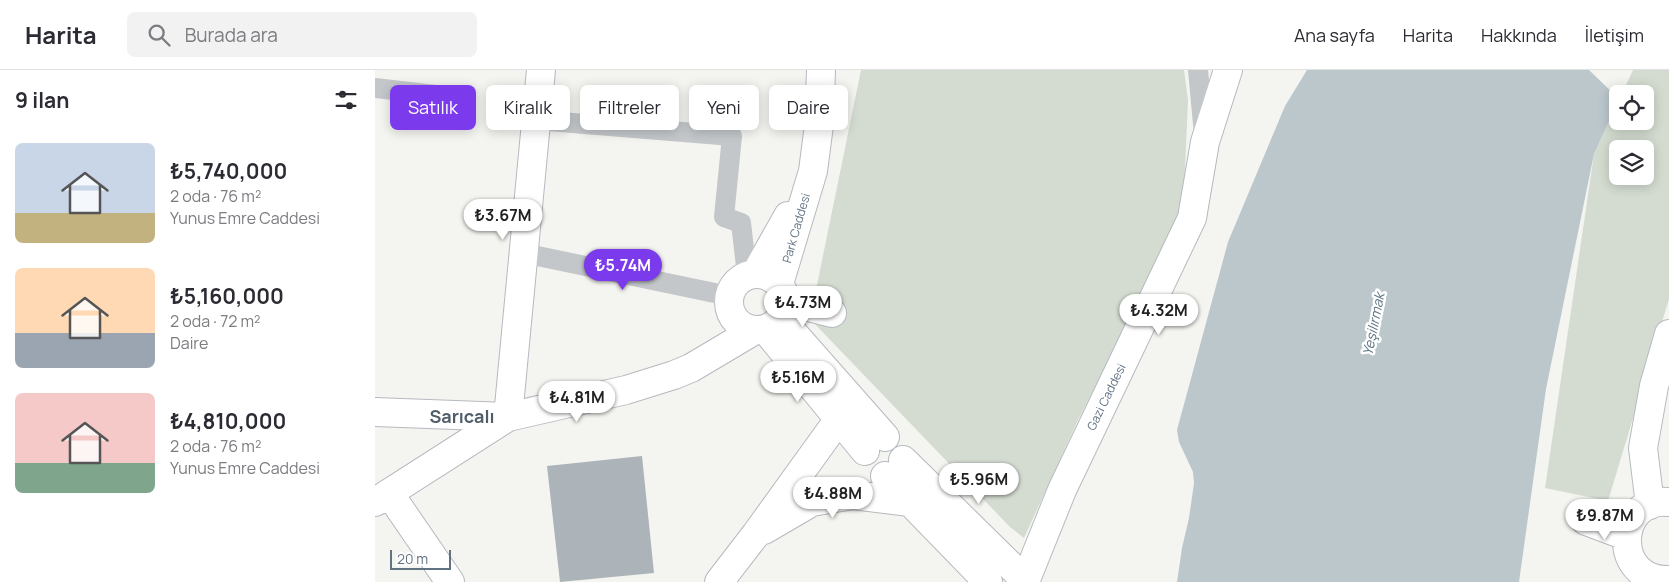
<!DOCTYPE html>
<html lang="tr">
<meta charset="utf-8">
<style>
:root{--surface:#fff;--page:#f2f2f3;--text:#2b2b33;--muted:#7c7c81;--line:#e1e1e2;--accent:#7c3aed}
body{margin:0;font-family:Manrope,sans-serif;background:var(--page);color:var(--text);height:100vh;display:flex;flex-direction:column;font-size:19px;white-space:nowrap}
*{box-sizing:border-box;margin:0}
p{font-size:16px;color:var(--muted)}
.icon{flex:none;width:28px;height:28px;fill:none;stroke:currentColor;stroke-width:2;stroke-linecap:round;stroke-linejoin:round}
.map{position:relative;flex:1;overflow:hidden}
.drawer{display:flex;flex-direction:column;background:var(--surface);width:375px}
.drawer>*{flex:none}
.banner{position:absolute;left:15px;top:15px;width:475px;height:45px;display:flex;gap:10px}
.fabs{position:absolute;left:1234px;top:15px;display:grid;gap:10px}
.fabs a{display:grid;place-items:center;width:45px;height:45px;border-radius:8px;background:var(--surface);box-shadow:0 2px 12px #0003;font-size:25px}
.scale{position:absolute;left:15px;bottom:12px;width:61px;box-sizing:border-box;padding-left:5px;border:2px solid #617283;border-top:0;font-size:14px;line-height:18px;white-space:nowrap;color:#617283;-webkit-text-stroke:4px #fff;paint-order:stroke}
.price{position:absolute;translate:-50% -42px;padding:0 11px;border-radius:18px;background:#fff;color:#222;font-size:16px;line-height:32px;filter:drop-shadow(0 1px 2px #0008)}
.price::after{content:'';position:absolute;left:50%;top:30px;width:15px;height:11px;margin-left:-8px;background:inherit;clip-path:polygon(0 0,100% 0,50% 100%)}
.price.active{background:var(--accent);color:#fff}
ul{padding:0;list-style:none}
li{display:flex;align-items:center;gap:15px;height:125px;padding:0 15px}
li span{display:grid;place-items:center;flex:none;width:140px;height:100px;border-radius:8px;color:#555}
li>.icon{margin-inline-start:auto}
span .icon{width:60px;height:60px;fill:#fffc;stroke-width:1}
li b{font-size:21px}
h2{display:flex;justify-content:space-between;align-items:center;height:60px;padding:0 15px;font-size:21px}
.pill{padding:0 18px;border-radius:8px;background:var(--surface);box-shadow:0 2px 12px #0003;font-size:18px;line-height:45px}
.pill.active{background:var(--accent);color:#fff}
header{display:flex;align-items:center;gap:30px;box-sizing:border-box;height:70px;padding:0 25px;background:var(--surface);border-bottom:1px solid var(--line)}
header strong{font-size:24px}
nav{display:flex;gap:28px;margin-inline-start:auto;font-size:18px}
.search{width:350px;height:45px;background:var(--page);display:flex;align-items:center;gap:12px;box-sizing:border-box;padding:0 18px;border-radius:8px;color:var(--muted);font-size:19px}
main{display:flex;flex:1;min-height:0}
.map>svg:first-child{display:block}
.green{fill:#d4dcd1;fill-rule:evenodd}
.water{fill:#bcc7cc}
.building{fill:#acb3b9}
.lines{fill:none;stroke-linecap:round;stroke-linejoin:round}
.secondary-casing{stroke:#b5babf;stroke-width:30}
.street{stroke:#c3c7ca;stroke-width:20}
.secondary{stroke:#fff;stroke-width:28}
.labels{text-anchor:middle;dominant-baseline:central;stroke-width:5;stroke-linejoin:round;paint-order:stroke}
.street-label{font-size:12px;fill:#617283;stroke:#fff}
.water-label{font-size:14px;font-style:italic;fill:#5c7581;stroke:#fff}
.district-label{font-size:18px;font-weight:bold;fill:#505c68;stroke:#fff}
</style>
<header>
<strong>Harita</strong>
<div class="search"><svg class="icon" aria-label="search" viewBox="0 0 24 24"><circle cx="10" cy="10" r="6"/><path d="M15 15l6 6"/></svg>Burada ara</div>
<nav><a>Ana sayfa</a><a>Harita</a><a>Hakkında</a><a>İletişim</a></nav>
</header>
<main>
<section class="drawer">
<h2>9 ilan<svg class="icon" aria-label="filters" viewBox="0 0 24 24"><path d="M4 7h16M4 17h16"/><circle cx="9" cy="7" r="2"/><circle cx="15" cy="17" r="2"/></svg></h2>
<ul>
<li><span style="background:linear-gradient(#c9d6e8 70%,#c2b280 0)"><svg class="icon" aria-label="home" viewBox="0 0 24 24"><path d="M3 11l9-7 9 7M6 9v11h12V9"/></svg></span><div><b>₺5,740,000</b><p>2 oda · 76 m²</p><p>Yunus Emre Caddesi</p></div></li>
<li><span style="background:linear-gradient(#ffd9b3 65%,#9aa5b1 0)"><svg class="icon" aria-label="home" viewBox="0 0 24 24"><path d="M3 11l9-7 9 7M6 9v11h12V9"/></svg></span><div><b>₺5,160,000</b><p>2 oda · 72 m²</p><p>Daire</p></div></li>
<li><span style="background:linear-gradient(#f6c9c9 70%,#7fa58c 0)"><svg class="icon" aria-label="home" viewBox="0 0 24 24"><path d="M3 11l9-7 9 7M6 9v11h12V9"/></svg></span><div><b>₺4,810,000</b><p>2 oda · 76 m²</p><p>Yunus Emre Caddesi</p></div></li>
</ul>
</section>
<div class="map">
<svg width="1294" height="512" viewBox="0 0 1294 512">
<rect width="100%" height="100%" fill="#f4f5f0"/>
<path class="green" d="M486,0H809L813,30L809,122L795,172L703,350L649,468L635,457L435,249Z
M1258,0H1294V229L1233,431L1170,418L1219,84L1242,34V51H1270V24H1247ZM1242,79H1270V106H1242Z"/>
<path class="water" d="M932,0H1214L1242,27V34L1219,84L1171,319L1144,512H802L807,478L814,448L819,413L818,402L804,372L802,360L853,172L910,36Z"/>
<path class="building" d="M267,386L279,503L185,512L172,396Z"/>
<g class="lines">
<g class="secondary-casing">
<path id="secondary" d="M381,203L413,146
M354 232a28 28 0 1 1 56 0a28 28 0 1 1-56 0Z
M404,214L438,101L444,55L446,0
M410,231L457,243
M405,248L510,367
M390,259L490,381
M0,342L133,347L251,320L299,305L316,298L380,260
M528,390L650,510
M510,406L613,512
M14,423L75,512
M0,432L133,347L166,0
M1294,432C1240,426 1236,512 1294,510
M1275,435L1268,378L1279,316L1294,264
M1211,451L1251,466
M389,460L437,432L478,425L535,432
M344,512L381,464L464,349
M650,512L687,420L817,148L830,72L853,0"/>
</g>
<path class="street" d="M823,0L829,65
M0,18L78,27
M161,50L357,66L349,147L366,153L372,205
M148,183L354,226"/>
<use href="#secondary" class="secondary"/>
</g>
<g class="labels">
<g class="street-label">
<text transform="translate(421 158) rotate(-74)">Park Caddesi</text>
<text transform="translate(731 327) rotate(-64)">Gazi Caddesi</text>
</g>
<g class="water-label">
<text transform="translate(998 254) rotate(-79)">Yeşilırmak</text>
</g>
<g class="district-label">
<text x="87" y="346">Sarıcalı</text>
</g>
</g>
</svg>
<div class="fabs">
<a><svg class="icon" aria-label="locate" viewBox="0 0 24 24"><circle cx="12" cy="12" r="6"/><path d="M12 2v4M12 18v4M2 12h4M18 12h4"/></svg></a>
<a><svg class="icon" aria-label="layers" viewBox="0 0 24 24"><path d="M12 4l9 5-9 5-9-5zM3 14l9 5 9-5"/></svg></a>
</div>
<div class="scale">20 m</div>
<b class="price" style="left:128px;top:171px">₺3.67M</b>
<b class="price active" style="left:248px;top:221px">₺5.74M</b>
<b class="price" style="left:428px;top:258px">₺4.73M</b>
<b class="price" style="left:784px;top:266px">₺4.32M</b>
<b class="price" style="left:423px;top:333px">₺5.16M</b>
<b class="price" style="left:202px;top:353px">₺4.81M</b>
<b class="price" style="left:604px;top:435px">₺5.96M</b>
<b class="price" style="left:458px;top:449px">₺4.88M</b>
<b class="price" style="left:1230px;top:471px">₺9.87M</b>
<div class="banner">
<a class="pill active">Satılık</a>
<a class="pill">Kiralık</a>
<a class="pill">Filtreler</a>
<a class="pill">Yeni</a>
<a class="pill">Daire</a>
</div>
</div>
</main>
